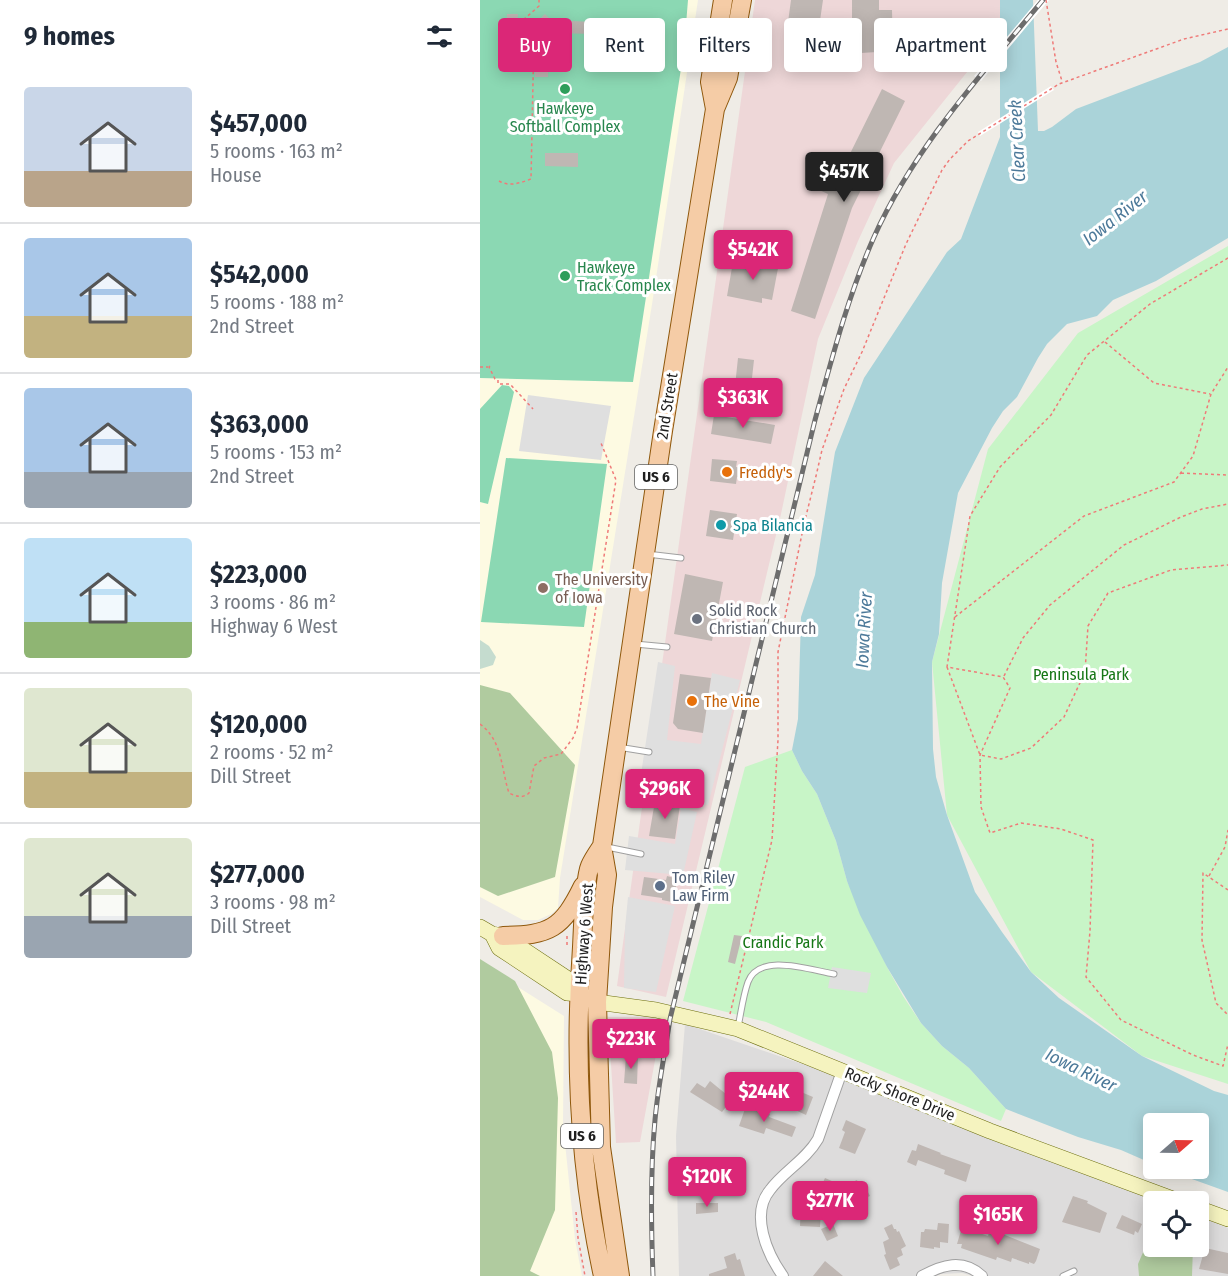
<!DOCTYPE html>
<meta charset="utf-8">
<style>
:root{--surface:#fff;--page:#f2f2f3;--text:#1f2937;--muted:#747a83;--line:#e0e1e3;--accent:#db2777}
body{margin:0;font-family:"Fira Sans Condensed",sans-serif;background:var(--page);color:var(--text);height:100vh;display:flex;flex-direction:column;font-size:22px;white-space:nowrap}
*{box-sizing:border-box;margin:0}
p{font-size:20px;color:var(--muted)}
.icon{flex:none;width:33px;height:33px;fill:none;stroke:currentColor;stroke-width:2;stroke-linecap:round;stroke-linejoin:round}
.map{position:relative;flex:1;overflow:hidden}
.drawer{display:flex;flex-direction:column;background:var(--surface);width:480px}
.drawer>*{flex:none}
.guide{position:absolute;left:18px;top:18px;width:570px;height:54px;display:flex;gap:12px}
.needle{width:39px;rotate:70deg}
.buttons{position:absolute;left:663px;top:1113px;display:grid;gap:12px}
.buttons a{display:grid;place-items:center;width:66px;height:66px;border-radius:6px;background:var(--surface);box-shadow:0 3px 15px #0003;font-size:30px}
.price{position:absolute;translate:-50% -51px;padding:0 14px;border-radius:6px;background:var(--accent);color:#fff;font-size:20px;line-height:39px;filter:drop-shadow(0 2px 3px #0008)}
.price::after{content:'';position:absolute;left:50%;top:36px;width:18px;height:14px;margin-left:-9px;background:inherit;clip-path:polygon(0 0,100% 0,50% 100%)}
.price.on{background:#222;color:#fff}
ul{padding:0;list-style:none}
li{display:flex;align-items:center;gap:18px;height:150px;padding:0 24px}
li+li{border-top:2px solid var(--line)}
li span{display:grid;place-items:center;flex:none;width:168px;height:120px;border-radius:6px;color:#555}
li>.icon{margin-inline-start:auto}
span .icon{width:72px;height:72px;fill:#fffc;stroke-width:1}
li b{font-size:26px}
h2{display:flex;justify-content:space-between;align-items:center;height:72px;padding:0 24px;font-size:26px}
.tag{padding:0 21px;border-radius:6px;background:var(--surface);box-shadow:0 3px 15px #0003;font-size:21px;line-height:54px}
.tag.on{background:var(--accent);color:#fff}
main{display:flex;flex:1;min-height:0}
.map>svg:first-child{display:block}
.residential{fill:#dddcdc}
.commercial{fill:#eed7d8}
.education{fill:#fdfae2}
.forest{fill:#b0cb9f}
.wetland{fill:#c5dccf}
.park{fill:#c8f5c7}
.pitch{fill:#8bd8b3}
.parking{fill:#dfdfdf}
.water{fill:#aad3d9}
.pier{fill:#fff}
.building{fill:#bfb7b3}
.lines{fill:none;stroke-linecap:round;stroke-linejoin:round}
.lane-casing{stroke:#a0a0a0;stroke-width:7}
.street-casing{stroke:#a0a0a0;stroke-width:12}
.secondary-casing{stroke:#6d6f0e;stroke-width:16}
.primary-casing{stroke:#8f580c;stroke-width:20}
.path{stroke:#ef7a78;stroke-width:1.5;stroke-dasharray:3 3;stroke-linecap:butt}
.lane{stroke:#fff;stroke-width:5}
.street{stroke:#fff;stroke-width:10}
.secondary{stroke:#f5f3bf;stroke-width:15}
.primary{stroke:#f5cca6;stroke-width:18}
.rail-casing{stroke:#6d6d6d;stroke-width:5}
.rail{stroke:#fff;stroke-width:3;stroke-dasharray:9;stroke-linecap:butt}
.leisure-dot{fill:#2e9e5b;stroke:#fff;stroke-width:2}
.food-dot{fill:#e8710a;stroke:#fff;stroke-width:2}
.culture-dot{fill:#0f9aa8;stroke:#fff;stroke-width:2}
.education-dot{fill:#8d6e63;stroke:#fff;stroke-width:2}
.worship-dot{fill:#6b7280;stroke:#fff;stroke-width:2}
.service-dot{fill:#5c6f8a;stroke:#fff;stroke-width:2}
.labels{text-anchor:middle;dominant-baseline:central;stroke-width:6;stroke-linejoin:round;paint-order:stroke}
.shield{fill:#fff;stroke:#626262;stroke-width:1.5}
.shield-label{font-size:15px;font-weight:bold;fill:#1f1f1f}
.leisure-label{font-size:16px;fill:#27864d;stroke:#fff}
.street-label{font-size:16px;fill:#1f1f1f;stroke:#fff}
.food-label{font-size:16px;fill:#c56008;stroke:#fff;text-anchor:start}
.culture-label{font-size:16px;fill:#0d838f;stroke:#fff;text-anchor:start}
.education-label{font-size:16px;fill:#785e54;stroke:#fff;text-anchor:start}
.worship-label{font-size:16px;fill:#5b616d;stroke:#fff;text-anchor:start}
.park-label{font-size:16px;fill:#157615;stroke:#fff}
.service-label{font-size:16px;fill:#4e5e75;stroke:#fff;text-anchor:start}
.water-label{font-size:18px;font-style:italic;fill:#4c7999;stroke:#fff}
</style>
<main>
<section class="drawer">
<h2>9 homes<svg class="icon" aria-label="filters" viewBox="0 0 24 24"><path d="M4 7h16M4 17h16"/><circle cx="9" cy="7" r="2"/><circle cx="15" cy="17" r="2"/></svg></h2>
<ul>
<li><span style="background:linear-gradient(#c9d6e8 70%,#b9a48a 0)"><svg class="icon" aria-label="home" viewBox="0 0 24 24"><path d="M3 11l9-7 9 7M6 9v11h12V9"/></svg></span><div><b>$457,000</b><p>5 rooms · 163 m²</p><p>House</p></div></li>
<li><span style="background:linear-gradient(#a9c7e8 65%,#c2b280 0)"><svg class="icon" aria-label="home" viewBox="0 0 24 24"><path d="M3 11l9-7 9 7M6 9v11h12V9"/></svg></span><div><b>$542,000</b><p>5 rooms · 188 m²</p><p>2nd Street</p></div></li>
<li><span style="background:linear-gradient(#a9c7e8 70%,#9aa5b1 0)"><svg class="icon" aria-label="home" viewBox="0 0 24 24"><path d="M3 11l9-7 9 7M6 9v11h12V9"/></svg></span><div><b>$363,000</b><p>5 rooms · 153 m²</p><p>2nd Street</p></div></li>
<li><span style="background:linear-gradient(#bfe0f5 70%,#8fb573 0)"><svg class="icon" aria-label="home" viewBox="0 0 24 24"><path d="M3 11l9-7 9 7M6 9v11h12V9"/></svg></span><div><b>$223,000</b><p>3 rooms · 86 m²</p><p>Highway 6 West</p></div></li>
<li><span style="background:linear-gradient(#dfe7d0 70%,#c2b280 0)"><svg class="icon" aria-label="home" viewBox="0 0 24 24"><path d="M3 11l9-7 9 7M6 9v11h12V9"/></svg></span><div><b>$120,000</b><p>2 rooms · 52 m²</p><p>Dill Street</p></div></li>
<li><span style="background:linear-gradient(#dfe7d0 65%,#9aa5b1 0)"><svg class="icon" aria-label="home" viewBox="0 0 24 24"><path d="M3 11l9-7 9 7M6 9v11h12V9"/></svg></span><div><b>$277,000</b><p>3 rooms · 98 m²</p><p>Dill Street</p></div></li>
</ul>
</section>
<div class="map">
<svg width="748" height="1276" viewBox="0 0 748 1276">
<rect width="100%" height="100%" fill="#efece6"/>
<path class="residential" d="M205,1024L346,1072L679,1201L674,1202V1246H718L719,1217L748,1228V1276H493L482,1273L461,1274L456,1276H199L196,1136Z"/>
<path class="commercial" d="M275,0H520V31L414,163L378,241L338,339L301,514L186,997L137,986Z
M128,1017H183L160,1142L136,1143Z"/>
<path class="education" d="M0,0H218L173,298L80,878L78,908L71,914L58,920H43L0,897Z
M0,963L84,1016L83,1124L95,1239L102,1276H0Z"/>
<path class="forest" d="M0,685L30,693L95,765L75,877L18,896L0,887Z
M0,959L35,981L72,1052L78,1098L75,1210L50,1271L60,1276H0Z
M673,1229L674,1246L713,1247L712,1276H659L658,1264Z"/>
<path class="wetland" d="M0,640L9,646L16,657L13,665L0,669Z"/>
<path class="park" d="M748,246V1084L662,1056L551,972L467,815L452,662L508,449L598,333Z
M312,750L322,771L337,794L356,841L367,881L407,967L423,996L441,1023L462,1046L489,1068L526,1109L521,1121L286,1022L203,1001L265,767Z"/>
<path class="pitch" d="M0,0H208L204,49L153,382L0,378Z
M22,385L29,386L34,392L8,504L0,502V409Z
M26,458L127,464L104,627L1,622Z"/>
<path class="parking" d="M48,395L131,406L121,460L39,451Z
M178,662L195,666L187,740L221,744L232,673L260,680L228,805L158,794Z
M201,808L217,812L203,875L145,870L149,836L195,844Z
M148,897L195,906L176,992L144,988L145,928Z
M352,967L391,973L387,993L348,988Z
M145,1018L173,1025L168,1056L145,1055Z"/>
<path class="water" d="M520,0H553L558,131H564L572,127L596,109L720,62L748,47V238L676,281L633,300L617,316L587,324L567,344L558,358L537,397L523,411L512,428L478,493L462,583L459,634L452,662L453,749L456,777L467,815L495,892L522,932L551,972L579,998L662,1056L734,1091L748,1095V1192L684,1169L718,1168V1124H674L673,1164L641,1150L598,1137L526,1109L489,1068L462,1046L441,1023L407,967L380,915L367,881L356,841L337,794L322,771L312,750L318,719L321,617L335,575L355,452L384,378L467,252L481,239L520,137Z"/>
<path class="pier" d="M558,0H569L501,81L494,76Z
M571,86L574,90L500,136L498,132Z"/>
<path class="building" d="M311,0H343L337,41L306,37Z
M372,0H399V10H412L413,51L381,53L380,23L372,24Z
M27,14H38L37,27H26Z
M65,14L71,20L113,22V34L76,33L69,40L68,77H55V34L50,28Z
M402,89L425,101L372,208L335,319L311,311L348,194L337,189L343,179L355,184Z
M65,153H98V167L65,166Z
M276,259L299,263L292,300L282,298V303L247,296L253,262L264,264L265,261L275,263Z
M258,358L274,360L271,387L255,386Z
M234,415L295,425L291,444L231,434Z
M232,459L257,461L256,467L264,468L263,477H257L256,484L230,481Z
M230,510L257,514L253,540L226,536Z
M205,574L243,582L232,641L194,634Z
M200,674L231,678L223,733L198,729L193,723Z
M175,801L200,805L195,839L169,836Z
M187,876L198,879L192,902L182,900V898L161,895L164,877L186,880Z
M254,935L262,936L255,964L248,962Z
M146,1056H158L157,1084L144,1083Z
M230,1081L252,1099L242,1112L210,1092L217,1083L225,1088Z
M314,1089L333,1097L326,1115L309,1107L312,1102L306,1099L309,1092L312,1094Z
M266,1106L290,1114L289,1117L316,1127L312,1137L286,1128L284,1134L259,1126Z
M366,1120L386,1129L375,1154L359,1148L365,1132L362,1130Z
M438,1144L461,1153L460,1154L491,1165L486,1182L464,1174L465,1170L438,1160L436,1166L427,1162L432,1150L436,1151Z
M253,1168L254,1188L239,1189L238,1177L242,1176L241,1169Z
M345,1178L363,1186L377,1180L381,1190L386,1188L390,1196L367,1206L364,1199L359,1201L342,1194L340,1227L320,1226L321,1201L334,1202Z
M593,1196L608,1201L607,1203L627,1213L620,1233L582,1222Z
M216,1203H238V1212L216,1214Z
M642,1215L662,1224L658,1233L655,1231L654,1235L636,1228Z
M458,1223L469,1224L468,1243L460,1242V1248L454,1247V1249L440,1247L441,1232H444L445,1229L457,1230Z
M353,1224L358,1236L347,1241L341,1229Z
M412,1224L414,1229H416L417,1232L419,1231L426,1246L421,1249L423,1255L417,1258L420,1265L410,1270L404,1255L406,1254L403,1242L409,1239L404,1228Z
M482,1227L508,1236L510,1229L560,1249L556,1261L554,1264L549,1262V1264L532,1258L531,1262L517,1257L516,1260L481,1248L482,1244H477Z
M725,1248L748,1253V1274L719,1269Z
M255,1253L257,1260L260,1259L265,1276H229V1274L247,1268L244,1257Z
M345,1261L363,1276H333Z"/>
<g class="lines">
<g class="lane-casing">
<path id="lane" d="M167,554L201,558
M155,644L187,647
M138,747L169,752
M127,847L161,854
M258,1027C261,1013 263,996 268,982C279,952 330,970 354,974
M583,1276L594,1271"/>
</g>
<g class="street-casing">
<path id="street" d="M303,1276C287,1254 270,1214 290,1190C304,1171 326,1160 338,1139L362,1071
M442,1276C462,1265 483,1258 502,1276"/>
</g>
<g class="secondary-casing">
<path id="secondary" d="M0,927L12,934L23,936L88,979L100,994
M12,934L19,948L87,993L100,994L117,1002L176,1010L258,1029L510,1131L701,1202
M718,1208L748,1219"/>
</g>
<g class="primary-casing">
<path id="primary" d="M235,109L230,82L243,0
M122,846C118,852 113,859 110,866C104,880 103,929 102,947C94,1058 99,1168 123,1276
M23,936C70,935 82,929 103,886
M140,1276L121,1147L117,1002L123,907L127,875L122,846L183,431L226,165L235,109L248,78L262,0"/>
</g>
<path class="path" d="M566,0L576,62L582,81
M19,181C29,187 40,183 51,179L54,34L42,21L59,6V0
M748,258L670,304L607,355L571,415L520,467L490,516L467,667L523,677L530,688L500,755L501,807L510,833L541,823L581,829L613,840L610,931L606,977L641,1020L713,1055L743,1066L748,1044
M625,342L674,383L730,394
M10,366L9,367L15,379L18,380V384H30L53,409
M0,367H8
M701,473L748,475
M475,617L604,516L694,482L713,456L731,394L748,367
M467,667L500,755L521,759L551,748L584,717L605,672L608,626L628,593L691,570L748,565
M524,676L543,638L570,605L644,545L701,517L722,509L748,504
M0,724C23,741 21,769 29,793C36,796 42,799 49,793L54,766L64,758L81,754L93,738L97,728L136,480L121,443
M729,876L745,847L748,830
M748,890L723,873L722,940L736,1003L748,1015
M87,936V946
M250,1014L292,840L298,740V652L324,524L336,476L342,450L364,389L382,352L426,244L462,170L470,159L488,141L579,84L704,39L748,29
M96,1212L98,1238L105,1276"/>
<use href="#lane" class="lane"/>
<use href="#street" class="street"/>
<use href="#secondary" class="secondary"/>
<use href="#primary" class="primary"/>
<g class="rail-casing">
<path id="rail" d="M173,1276C171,1224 170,1172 175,1120C178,1086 185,1053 190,1019L335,420C352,358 368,296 394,237C434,148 501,75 563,0"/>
</g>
<use href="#rail" class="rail"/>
</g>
<g class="leisure-dot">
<circle cx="85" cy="89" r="6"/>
<circle cx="85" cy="276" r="6"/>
</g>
<g class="food-dot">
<circle cx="247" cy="472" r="6"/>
<circle cx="212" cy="701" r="6"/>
</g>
<circle class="culture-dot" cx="241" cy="525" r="6"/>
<circle class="education-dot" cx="63" cy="588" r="6"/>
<circle class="worship-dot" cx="217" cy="619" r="6"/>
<circle class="service-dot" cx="180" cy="886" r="6"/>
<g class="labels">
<g class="shield">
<rect x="155" y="465" width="42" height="24" rx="4.5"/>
<rect x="81" y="1124" width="42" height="24" rx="4.5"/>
</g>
<g class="shield-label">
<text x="176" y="477">US 6</text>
<text x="102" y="1136">US 6</text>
</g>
<g class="leisure-label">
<text x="85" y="108">Hawkeye<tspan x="85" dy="18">Softball Complex</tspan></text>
<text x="97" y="267" text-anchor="start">Hawkeye<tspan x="97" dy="18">Track Complex</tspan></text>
</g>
<g class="street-label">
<text transform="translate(187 406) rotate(-81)">2nd Street</text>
<text transform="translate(104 934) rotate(-86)">Highway 6 West</text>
<text transform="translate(420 1094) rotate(22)">Rocky Shore Drive</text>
</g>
<g class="food-label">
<text x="259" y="472">Freddy's</text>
<text x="224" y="701">The Vine</text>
</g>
<g class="culture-label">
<text x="253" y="525">Spa Bilancia</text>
</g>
<g class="education-label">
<text x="75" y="579">The University<tspan x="75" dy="18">of Iowa</tspan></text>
</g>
<g class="worship-label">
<text x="229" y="610">Solid Rock<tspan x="229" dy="18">Christian Church</tspan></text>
</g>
<g class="park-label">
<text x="601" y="674">Peninsula Park</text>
<text x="303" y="942">Crandic Park</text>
</g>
<g class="service-label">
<text x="192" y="877">Tom Riley<tspan x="192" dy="18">Law Firm</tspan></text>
</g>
<g class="water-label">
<text transform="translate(537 141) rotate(-93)">Clear Creek</text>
<text transform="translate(635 218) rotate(-38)">Iowa River</text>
<text transform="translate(384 630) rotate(-87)">Iowa River</text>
<text transform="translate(601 1070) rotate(26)">Iowa River</text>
</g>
</g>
</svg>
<div class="buttons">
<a><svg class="needle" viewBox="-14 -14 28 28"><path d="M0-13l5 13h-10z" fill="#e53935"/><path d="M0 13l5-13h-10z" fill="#747a83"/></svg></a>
<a><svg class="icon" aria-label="locate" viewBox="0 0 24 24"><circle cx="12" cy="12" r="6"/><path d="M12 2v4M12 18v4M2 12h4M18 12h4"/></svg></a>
</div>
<b class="price on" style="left:364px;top:203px">$457K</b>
<b class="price" style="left:273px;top:281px">$542K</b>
<b class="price" style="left:263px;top:429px">$363K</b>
<b class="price" style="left:185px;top:820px">$296K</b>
<b class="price" style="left:151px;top:1070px">$223K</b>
<b class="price" style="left:284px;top:1123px">$244K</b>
<b class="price" style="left:227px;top:1208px">$120K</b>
<b class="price" style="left:350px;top:1232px">$277K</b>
<b class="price" style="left:518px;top:1246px">$165K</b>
<div class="guide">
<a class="tag on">Buy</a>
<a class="tag">Rent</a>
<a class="tag">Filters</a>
<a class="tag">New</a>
<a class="tag">Apartment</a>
</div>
</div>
</main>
